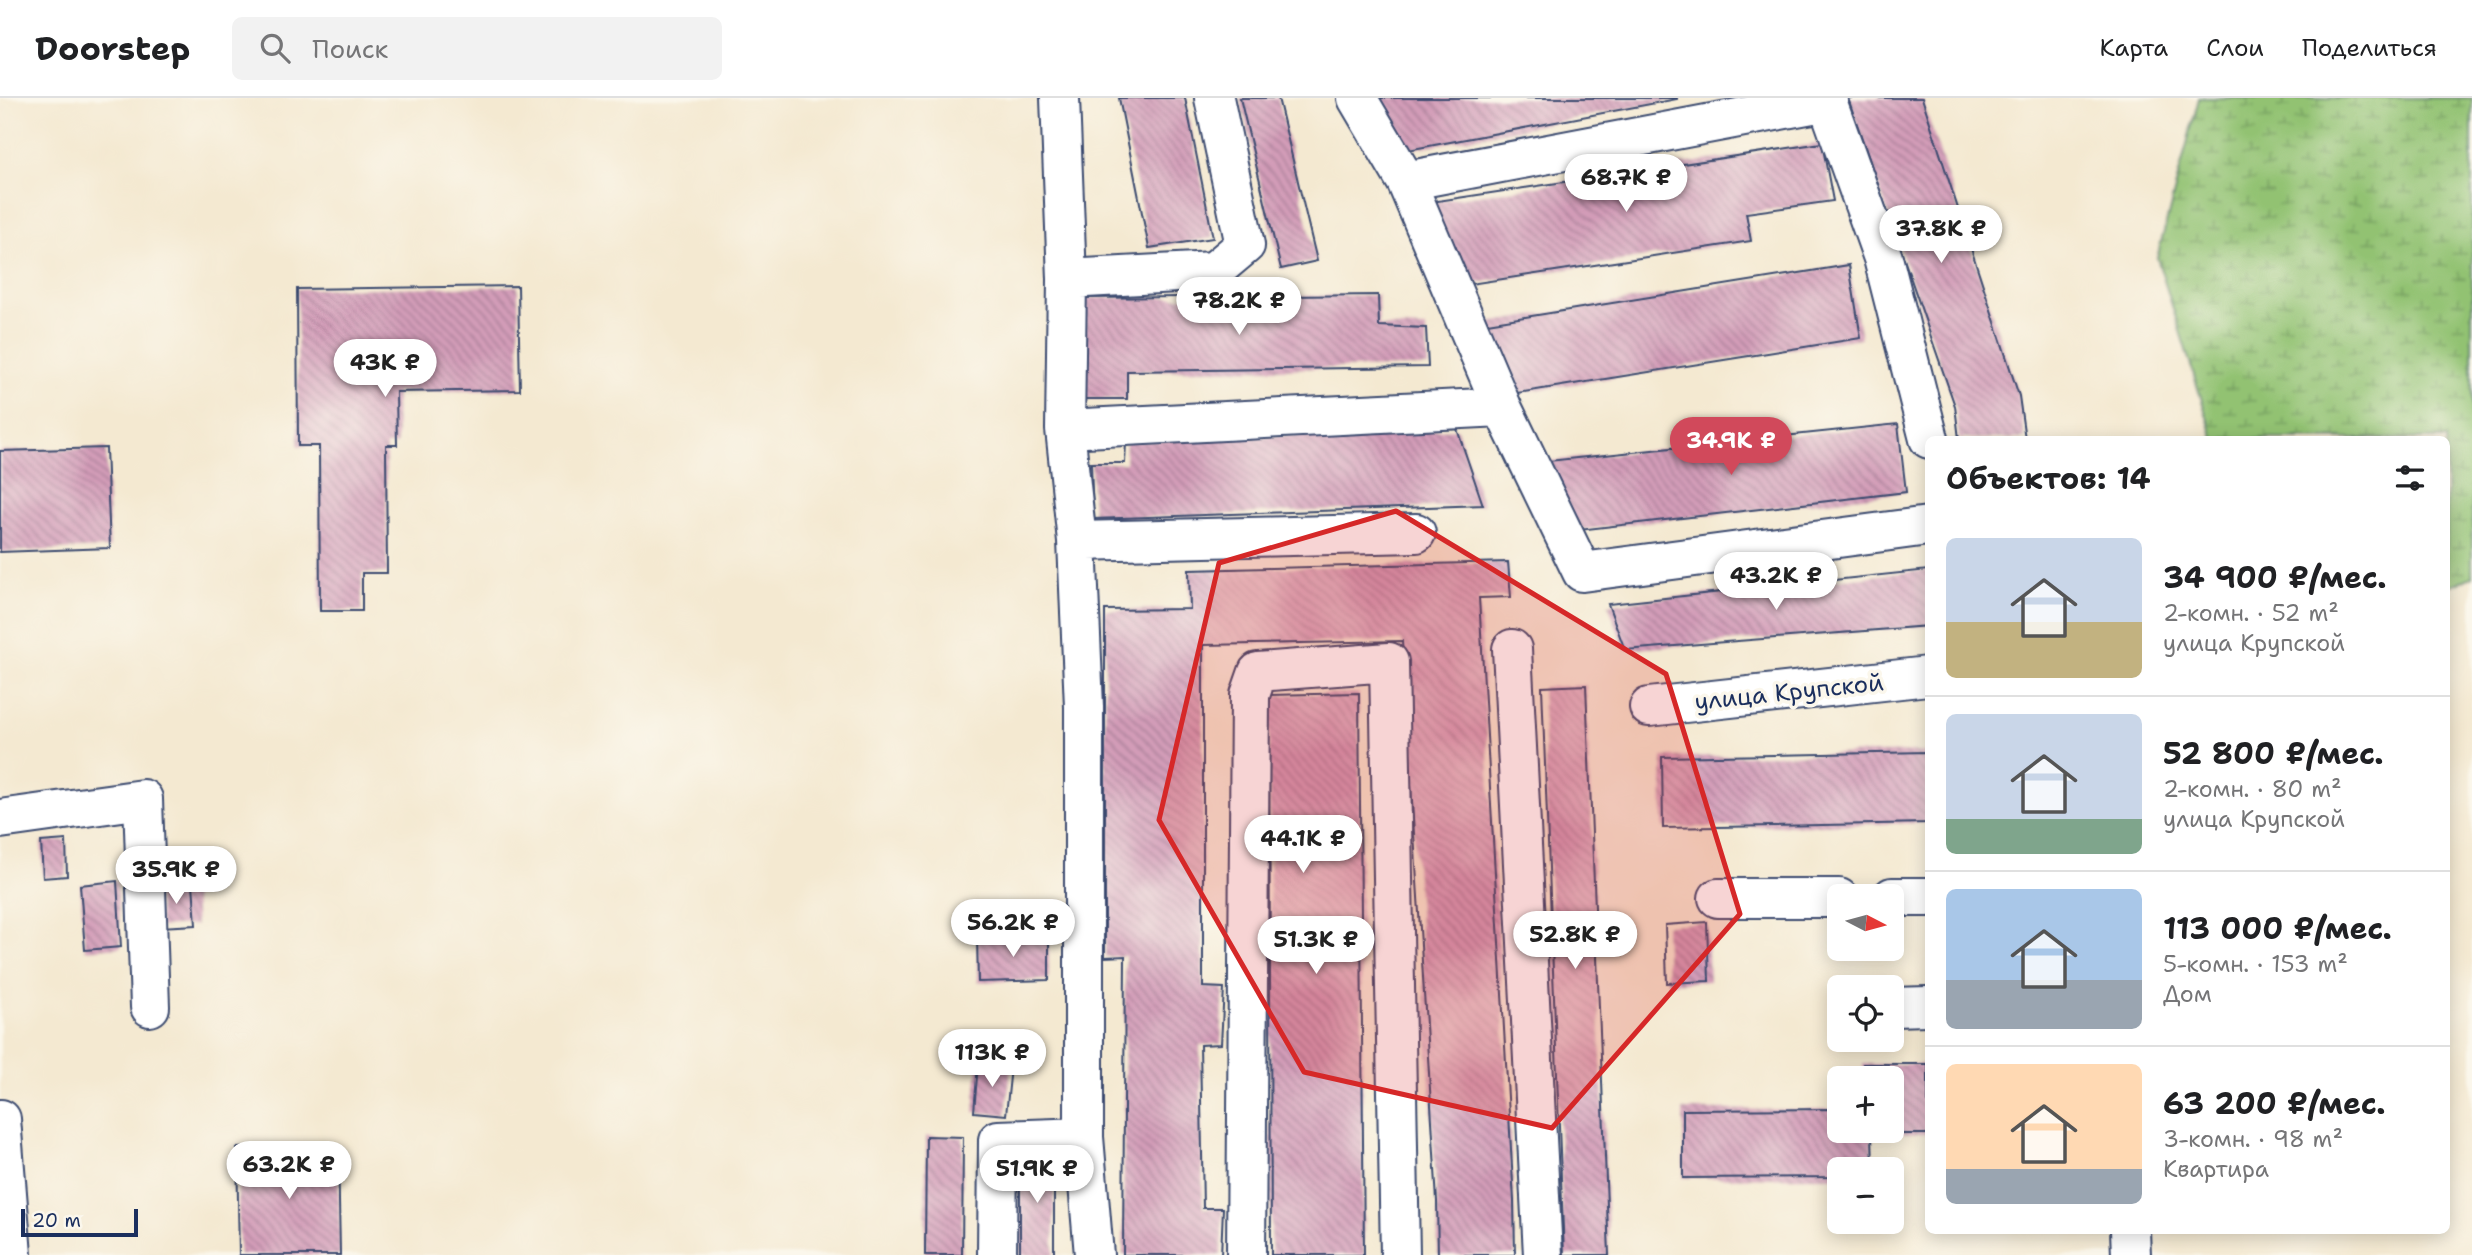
<!DOCTYPE html>
<html lang="ru">
<meta charset="utf-8">
<style>
:root{--surface:#fff;--page:#f2f2f2;--text:#202124;--muted:#757577;--line:#e0e0e0;--accent:#d1495b}
body{margin:0;font-family:"Shantell Sans",sans-serif;background:var(--page);color:var(--text);height:100vh;display:flex;flex-direction:column;font-size:26px;white-space:nowrap}
*{box-sizing:border-box;margin:0}
p{font-size:23px;color:var(--muted)}
.icon{flex:none;width:38px;height:38px;fill:none;stroke:currentColor;stroke-width:2;stroke-linecap:round;stroke-linejoin:round}
.map{position:relative;flex:1;overflow:hidden}
.details{position:absolute;left:1925px;top:338px;width:525px;height:798px;display:flex;flex-direction:column;background:var(--surface);border-radius:10px;box-shadow:0 4px 18px #0003}
.details>*{flex:none}
.needle{width:46px;rotate:96deg}
.fabs{position:absolute;left:1827px;top:786px;display:grid;gap:14px}
.fabs a{display:grid;place-items:center;width:77px;height:77px;border-radius:10px;background:var(--surface);box-shadow:0 4px 18px #0003;font-size:35px}
.scale{position:absolute;left:21px;bottom:18px;width:117px;box-sizing:border-box;padding-left:7px;border:4px solid #1b2f5e;border-top:0;font-size:19px;line-height:24px;white-space:nowrap;color:#1b2f5e;-webkit-text-stroke:5px #fbf7ec;paint-order:stroke}
.price{position:absolute;translate:-50% -60px;padding:0 16px;border-radius:24px;background:#fff;color:#222;font-size:23px;line-height:46px;filter:drop-shadow(0 2px 4px #0008)}
.price::after{content:'';position:absolute;left:50%;top:42px;width:21px;height:16px;margin-left:-10px;background:inherit;clip-path:polygon(0 0,100% 0,50% 100%)}
.price.on{background:var(--accent);color:#fff}
ul{padding:0;list-style:none}
li{display:flex;align-items:center;gap:21px;height:175px;padding:0 21px}
li+li{border-top:2px solid var(--line)}
li span{display:grid;place-items:center;flex:none;width:196px;height:140px;border-radius:10px;color:#555}
li>.icon{margin-inline-start:auto}
span .icon{width:84px;height:84px;fill:#fffc;stroke-width:1}
li b{font-size:30px}
h2{display:flex;justify-content:space-between;align-items:center;height:84px;padding:0 21px;font-size:30px}
header{display:flex;align-items:center;gap:42px;box-sizing:border-box;height:98px;padding:0 35px;background:var(--surface);border-bottom:2px solid var(--line)}
header strong{font-size:33px}
nav{display:flex;gap:38px;margin-inline-start:auto;font-size:24px}
.search{width:490px;height:63px;background:var(--page);display:flex;align-items:center;gap:18px;box-sizing:border-box;padding:0 24px;border-radius:10px;color:var(--muted);font-size:26px}
.map>svg:first-child{display:block}
.wetland{fill:url(#wetland-marsh);stroke:#567868;stroke-width:2}
.building{fill:url(#building-back-hatch)}
.lines{fill:none;stroke-linecap:round;stroke-linejoin:round}
.minor-casing{stroke:#3c4b6f;stroke-width:42}
.minor{stroke:#fff;stroke-width:38}
.marked{fill:#d62828;fill-opacity:0.2;stroke:#d62828;stroke-width:5;stroke-linejoin:round}
.labels{text-anchor:middle;dominant-baseline:central;stroke-width:7;stroke-linejoin:round;paint-order:stroke}
.street-label{font-size:24px;fill:#1b2f5e;stroke:#fbf7ec}
</style>
<header>
<strong>Doorstep</strong>
<div class="search"><svg class="icon" aria-label="search" viewBox="0 0 24 24"><circle cx="10" cy="10" r="6"/><path d="M15 15l6 6"/></svg>Поиск</div>
<nav><a>Карта</a><a>Слои</a><a>Поделиться</a></nav>
</header>
<div class="map">
<svg width="2472" height="1157" viewBox="0 0 2472 1157">
<defs>
<pattern id="wetland-marsh" width="20" height="14" patternUnits="userSpaceOnUse" patternTransform="scale(1.75)"><rect width="20" height="14" fill="#92c272"/><path d="M1 5h8M5 5V1M11 12h8M15 12V8" fill="none" stroke="#769e61"/></pattern>
<pattern id="building-back-hatch" width="6" height="6" patternUnits="userSpaceOnUse" patternTransform="scale(1.75)"><rect width="6" height="6" fill="#d39cb8"/><path d="M-1 5l2 2M0 0l6 6M5-1l2 2" fill="none" stroke="#aa8099"/></pattern>
</defs>
<rect width="100%" height="100%" fill="#fbf7ec"/>
<filter id="ink" filterUnits="userSpaceOnUse"><feTurbulence type="fractalNoise" baseFrequency=".0143" numOctaves="2"/><feDisplacementMap in="SourceGraphic" scale="14" xChannelSelector="R" yChannelSelector="G"/><feConvolveMatrix kernelMatrix="1 2 1 2 8 2 1 2 1" color-interpolation-filters="sRGB"/></filter>
<filter id="wash" filterUnits="userSpaceOnUse"><feTurbulence type="fractalNoise" baseFrequency=".00686" numOctaves="4" result="noise"/><feDisplacementMap in="SourceGraphic" scale="28" xChannelSelector="R" yChannelSelector="G"/><feGaussianBlur stdDeviation="1.57" result="paint"/><feColorMatrix in="noise" values="0 0 0 0 0 0 0 0 0 0 0 0 0 0 0 0 0 1.4 0 .05"/><feComposite in="paint" operator="in"/></filter>
<g filter="url(#wash)">
<rect width="100%" height="100%" fill="#f4e9d1"/>
<path class="wetland" d="M2199,0H2472V479L2447,489L2446,341H2214L2157,160Z"/>
<g id="blocks">
<path class="building" d="M1119,0H1185L1213,140L1149,150Z
M1240,0H1278L1317,163L1281,171Z
M1375,0H1677V1L1403,53Z
M1848,0H1922L2019,298L2025,341H1959L1955,308Z
M1822,45L1833,103L1746,115L1751,143L1464,187L1431,104Z
M1849,167L1861,240L1511,296L1481,226Z
M518,188L520,292L396,294L397,347H386L387,475H362V513H320L319,348H298L297,191Z
M1378,197L1379,228L1426,230L1428,269L1127,273V301H1084L1086,200Z
M1898,326L1906,394L1579,432L1548,363Z
M1457,331L1483,407L1093,421L1091,365H1125L1126,344Z
M106,350L110,450L0,454V353Z
M1508,464L1511,499L1479,500L1514,1103L1515,1157H1438L1437,1103L1402,543L1203,547V889L1224,890L1221,946L1200,947L1203,1110H1223L1221,1157H1123L1125,858L1105,859V512L1190,511L1189,472Z
M1928,472V528L1625,552L1608,506Z
M1586,587L1609,1157H1564L1542,589Z
M1359,595L1364,1157H1271L1269,597Z
M1928,654V725L1663,730L1662,659Z
M66,742L67,778L43,780L41,744Z
M117,783L121,849L85,852L80,787Z
M193,786L196,827L160,829L157,788Z
M1707,824L1709,883L1667,885L1665,827Z
M1049,838V882L978,884L977,839Z
M978,966L1011,969L1006,1017L974,1014Z
M1863,966H1928V1036H1872L1873,1071H1839V1079L1683,1080V1012L1839,1011V1032H1892V980H1864Z
M926,1038L963,1039L962,1157H925Z
M338,1048L340,1157H239L237,1050Z
M1020,1058H1054V1157H1020Z"/>
</g>
</g>
<g filter="url(#ink)">
<use href="#blocks" fill-opacity="0" stroke="#3c4b6f" stroke-width="2"/>
<g class="lines">
<g class="minor-casing">
<path id="minor" d="M1060,0L1067,181L1065,331L1077,443L1084,609V1039L1094,1157
M1357,0L1406,83L1502,309L1582,474L1928,428
M1826,0L1883,160L1929,341
M1406,83L1828,3
M1067,181L1214,173L1245,147L1214,0
M1065,331L1502,309
M1077,443L1416,435
M1512,551L1543,1157
M1649,609L1928,578
M0,721L143,701L150,909
M1892,799H1928
M1718,800H1839
M1892,909L1928,908
M1,1021L12,1157
M2130,1132L2131,1157
M997,1157L998,1042L1084,1039
M1246,1157L1250,597L1258,574L1389,564L1400,1157"/>
</g>
<use href="#minor" class="minor"/>
</g>
</g>
<path class="marked" d="M1396,413L1666,576L1740,816L1552,1030L1304,974L1159,722L1219,465Z"/>
<g class="labels">
<g class="street-label">
<text transform="translate(1789 594) rotate(-6)">улица Крупской</text>
</g>
</g>
</svg>
<div class="fabs">
<a><svg class="needle" viewBox="-14 -14 28 28"><path d="M0-13l5 13h-10z" fill="#e53935"/><path d="M0 13l5-13h-10z" fill="#757577"/></svg></a>
<a><svg class="icon" aria-label="locate" viewBox="0 0 24 24"><circle cx="12" cy="12" r="6"/><path d="M12 2v4M12 18v4M2 12h4M18 12h4"/></svg></a>
<a>+</a>
<a>−</a>
</div>
<div class="scale">20 m</div>
<b class="price" style="left:1626px;top:116px">68.7K ₽</b>
<b class="price" style="left:1941px;top:167px">37.8K ₽</b>
<b class="price" style="left:1239px;top:239px">78.2K ₽</b>
<b class="price" style="left:385px;top:301px">43K ₽</b>
<b class="price on" style="left:1731px;top:379px">34.9K ₽</b>
<b class="price" style="left:1776px;top:514px">43.2K ₽</b>
<b class="price" style="left:1303px;top:777px">44.1K ₽</b>
<b class="price" style="left:176px;top:808px">35.9K ₽</b>
<b class="price" style="left:1013px;top:861px">56.2K ₽</b>
<b class="price" style="left:1575px;top:873px">52.8K ₽</b>
<b class="price" style="left:1316px;top:878px">51.3K ₽</b>
<b class="price" style="left:992px;top:991px">113K ₽</b>
<b class="price" style="left:289px;top:1103px">63.2K ₽</b>
<b class="price" style="left:1037px;top:1107px">51.9K ₽</b>
<section class="details">
<h2>Объектов: 14<svg class="icon" aria-label="filters" viewBox="0 0 24 24"><path d="M4 7h16M4 17h16"/><circle cx="9" cy="7" r="2"/><circle cx="15" cy="17" r="2"/></svg></h2>
<ul>
<li><span style="background:linear-gradient(#c9d6e8 60%,#c2b280 0)"><svg class="icon" aria-label="home" viewBox="0 0 24 24"><path d="M3 11l9-7 9 7M6 9v11h12V9"/></svg></span><div><b>34 900 ₽/мес.</b><p>2-комн. · 52 m²</p><p>улица Крупской</p></div></li>
<li><span style="background:linear-gradient(#c9d6e8 75%,#7fa58c 0)"><svg class="icon" aria-label="home" viewBox="0 0 24 24"><path d="M3 11l9-7 9 7M6 9v11h12V9"/></svg></span><div><b>52 800 ₽/мес.</b><p>2-комн. · 80 m²</p><p>улица Крупской</p></div></li>
<li><span style="background:linear-gradient(#a9c7e8 65%,#9aa5b1 0)"><svg class="icon" aria-label="home" viewBox="0 0 24 24"><path d="M3 11l9-7 9 7M6 9v11h12V9"/></svg></span><div><b>113 000 ₽/мес.</b><p>5-комн. · 153 m²</p><p>Дом</p></div></li>
<li><span style="background:linear-gradient(#ffd9b3 75%,#9aa5b1 0)"><svg class="icon" aria-label="home" viewBox="0 0 24 24"><path d="M3 11l9-7 9 7M6 9v11h12V9"/></svg></span><div><b>63 200 ₽/мес.</b><p>3-комн. · 98 m²</p><p>Квартира</p></div></li>
</ul>
</section>
</div>
